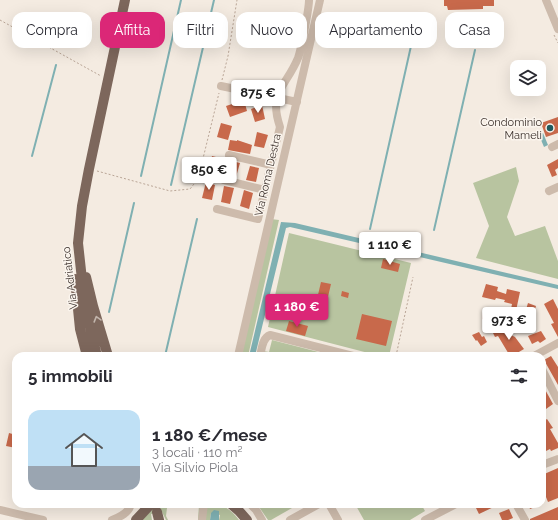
<!DOCTYPE html>
<html lang="it">
<meta charset="utf-8">
<style>
:root{--surface:#fff;--page:#f7f7f7;--text:#2b2b33;--muted:#7c7c81;--accent:#db2777}
body{margin:0;font-family:Raleway,sans-serif;background:var(--page);color:var(--text);height:100vh;display:flex;flex-direction:column;font-size:15px;white-space:nowrap}
*{box-sizing:border-box;margin:0}
p{font-size:13px;color:var(--muted)}
.icon{flex:none;width:22px;height:22px;fill:none;stroke:currentColor;stroke-width:2;stroke-linecap:round;stroke-linejoin:round}
.map{position:relative;flex:1;overflow:hidden}
.sheet{position:absolute;left:12px;top:352px;width:534px;height:156px;display:flex;flex-direction:column;background:var(--surface);border-radius:12px;box-shadow:0 4px 16px #0002}
.sheet>*{flex:none}
.banner{position:absolute;left:12px;top:12px;width:534px;height:36px;display:flex;gap:8px}
.buttons{position:absolute;left:510px;top:60px;display:grid;gap:8px}
.buttons a{display:grid;place-items:center;width:36px;height:36px;border-radius:8px;background:var(--surface);box-shadow:0 4px 16px #0002;font-size:20px}
.price{position:absolute;translate:-50% -34px;padding:0 9px;border-radius:4px;background:#fff;color:#222;font-size:13px;line-height:26px;filter:drop-shadow(0 1px 2px #0008)}
.price::after{content:'';position:absolute;left:50%;top:24px;width:12px;height:9px;margin-left:-6px;background:inherit;clip-path:polygon(0 0,100% 0,50% 100%)}
.price.active{background:var(--accent);color:#fff}
ul{padding:0;list-style:none}
li{display:flex;align-items:center;gap:12px;height:100px;padding:0 16px}
li span{display:grid;place-items:center;flex:none;width:112px;height:80px;border-radius:12px;color:#555}
li>.icon{margin-inline-start:auto}
span .icon{width:48px;height:48px;fill:#fffc;stroke-width:1}
li b{font-size:17px}
h2{display:flex;justify-content:space-between;align-items:center;height:48px;padding:0 16px;font-size:17px}
.chip{padding:0 14px;border-radius:12px;background:var(--surface);box-shadow:0 4px 16px #0002;font-size:14px;line-height:36px}
.chip.active{background:var(--accent);color:#fff}
.map>svg:first-child{display:block}
.green{fill:#b8c4a0}
.water{fill:#7fb0b2}
.lines{fill:none;stroke-linecap:round;stroke-linejoin:round}
.stream{stroke:#7fb0b2;stroke-width:2}
.building{fill:#c8694b}
.path{stroke:#b9a596;stroke-width:1;stroke-dasharray:2 2;stroke-linecap:butt}
.minor{stroke:#cdbbac;stroke-width:8}
.major{stroke:#7d675c;stroke-width:10}
.oneway{stroke:#c2b5ac}
.poi-dot{fill:#1f5a5e;stroke:#fbf5ee;stroke-width:1.5}
.labels{text-anchor:middle;dominant-baseline:central;stroke-width:3;stroke-linejoin:round;paint-order:stroke}
.poi-label{font-size:11px;fill:#3b302b;stroke:#fbf5ee;text-anchor:end}
.street-label{font-size:11px;fill:#3b302b;stroke:#fbf5ee}
</style>
<div class="map">
<svg width="558" height="520" viewBox="0 0 558 520">
<rect width="100%" height="100%" fill="#f4ebe1"/>
<path class="green" d="M516,167L519,181L507,217L515,236L545,226L558,261V279L476,258L489,226L473,183Z
M271,219L279,220L248,356H240Z
M289,233L411,263L389,356H380L268,327Z
M272,340L334,356H262L263,351L269,352Z
M162,504H173L167,508L166,516L168,520H166L162,512L151,514L152,520H141L152,510Z
M187,504H200V506C217,500 228,506 239,520H219L220,515L211,513L210,520H198L199,505Z
M257,504H299L271,520H268Z
M355,504H421L425,511L410,520H364Z"/>
<path class="water" d="M543,133L548,145L544,147L539,135Z
M281,222L295,223L558,285V289L290,227L286,228L255,356H249Z
M214,510L219,511V520H210L211,513Z"/>
<g class="lines">
<path class="stream" d="M32,156L56,65
M141,176L181,0
M171,185L214,0
M370,229L411,46
M434,230L475,50
M109,312L134,203
M165,356L197,219"/>
</g>
<path class="building" d="M444,0H494V6H483V9L448,10L447,6H444Z
M244,100L247,111L230,117L226,106Z
M262,105L265,119L255,122L251,109Z
M558,117V133L546,137L541,123Z
M221,123L232,126L228,140L217,137Z
M257,132L268,135L264,148L254,146Z
M230,140L237,141V140L252,145L250,154L228,150Z
M212,156L240,163L236,177L208,172Z
M558,159V168L555,170L557,175L552,177L547,165Z
M250,166L259,168L256,182L246,180Z
M206,182L215,185L212,200L202,198Z
M224,186L234,188L230,204L221,202Z
M244,190L253,193L249,209L240,206Z
M383,259L400,264L398,272L381,268Z
M321,282L331,284L323,318L313,316Z
M486,284L498,287L497,291L506,294L507,289L520,292L514,320L509,319L512,304L504,302L505,300L496,298L495,300L482,297Z
M342,291L349,293L348,298L341,296Z
M553,299L558,309V337L551,324L554,323L544,304Z
M528,303L536,306L532,318L524,316Z
M483,312L492,314L490,321L482,319Z
M362,314L392,321L386,346L356,339Z
M289,321L308,326L305,336L286,331Z
M505,325L511,335L515,337L524,349L512,356H510L498,336L495,337L493,333Z
M541,331L546,339L540,343L538,341L532,344L528,336Z
M479,332L482,337L484,336L487,342L481,346L477,340L476,341L472,335Z
M551,356L558,367V385L544,360Z
M542,384L553,404L546,409L542,402Z
M547,419L553,428L550,429L558,443V448L551,451L550,449L542,453V422Z
M9,433L16,435V448L6,446Z
M558,468V498L548,502L542,487V475Z
M479,504H500L479,514L475,506Z
M528,504H543L530,509Z
M558,507V520H530V519Z
M509,509L513,518L508,520H502L499,513Z"/>
<g class="lines">
<path class="path" d="M0,20L101,76
M554,35L558,43
M222,80L228,56L237,0
M97,171L170,191L190,189L198,179L219,93
M396,356L413,277"/>
<path class="minor" d="M546,0L558,29
M221,86L297,102
M552,147L558,144
M229,155L271,165
M224,180L265,190
M549,191L558,187
M217,209L258,219L280,127C268,92 286,87 298,58C301,50 309,9 309,0
M238,356L320,0
M260,356C262,349 262,338 270,335L353,356
M534,356L558,343
M542,369L558,401
M542,465L558,459
M250,504L256,510L262,520
M329,504L338,520
M516,504L525,520
M0,510L43,520
M112,520C120,517 129,513 131,504
M202,520L204,504
M290,520L319,504
M425,520L456,504"/>
<path class="major" d="M86,277L93,306L108,356
M75,279L80,329L87,356
M97,356L85,307L78,243L82,206L89,169L125,0
M231,504L239,511L247,520
M157,512L159,520
M136,520L151,504"/>
</g>
<defs><path id="oneway-chevron" d="M-2-3.5L2.5 0L-2 3.5" fill="none" stroke-width="1.6" stroke-linecap="round" stroke-linejoin="round"/></defs>
<use class="oneway" href="#oneway-chevron" transform="translate(97 319) rotate(-106)"/>
<circle class="poi-dot" cx="550" cy="128" r="4"/>
<g class="labels">
<g class="poi-label">
<text x="542" y="122">Condominio<tspan x="542" dy="13">Mameli</tspan></text>
</g>
<g class="street-label">
<text transform="translate(268 175) rotate(-77)">Via Roma Destra</text>
<text transform="translate(70 278) rotate(-97)">Via Adriatico</text>
</g>
</g>
</svg>
<div class="buttons">
<a><svg class="icon" aria-label="layers" viewBox="0 0 24 24"><path d="M12 4l9 5-9 5-9-5zM3 14l9 5 9-5"/></svg></a>
</div>
<b class="price" style="left:258px;top:114px">875 €</b>
<b class="price" style="left:209px;top:191px">850 €</b>
<b class="price" style="left:390px;top:266px">1 110 €</b>
<b class="price active" style="left:297px;top:328px">1 180 €</b>
<b class="price" style="left:509px;top:341px">973 €</b>
<div class="banner">
<a class="chip">Compra</a>
<a class="chip active">Affitta</a>
<a class="chip">Filtri</a>
<a class="chip">Nuovo</a>
<a class="chip">Appartamento</a>
<a class="chip">Casa</a>
</div>
<section class="sheet">
<h2>5 immobili<svg class="icon" aria-label="filters" viewBox="0 0 24 24"><path d="M4 7h16M4 17h16"/><circle cx="9" cy="7" r="2"/><circle cx="15" cy="17" r="2"/></svg></h2>
<ul>
<li><span style="background:linear-gradient(#bfe0f5 70%,#9aa5b1 0)"><svg class="icon" aria-label="home" viewBox="0 0 24 24"><path d="M3 11l9-7 9 7M6 9v11h12V9"/></svg></span><div><b>1 180 €/mese</b><p>3 locali · 110 m²</p><p>Via Silvio Piola</p></div><svg class="icon" aria-label="heart" viewBox="0 0 24 24"><path d="M12 20l-8-8c-3-5 5-10 8-4 3-6 11-1 8 4z"/></svg></li>
</ul>
</section>
</div>
